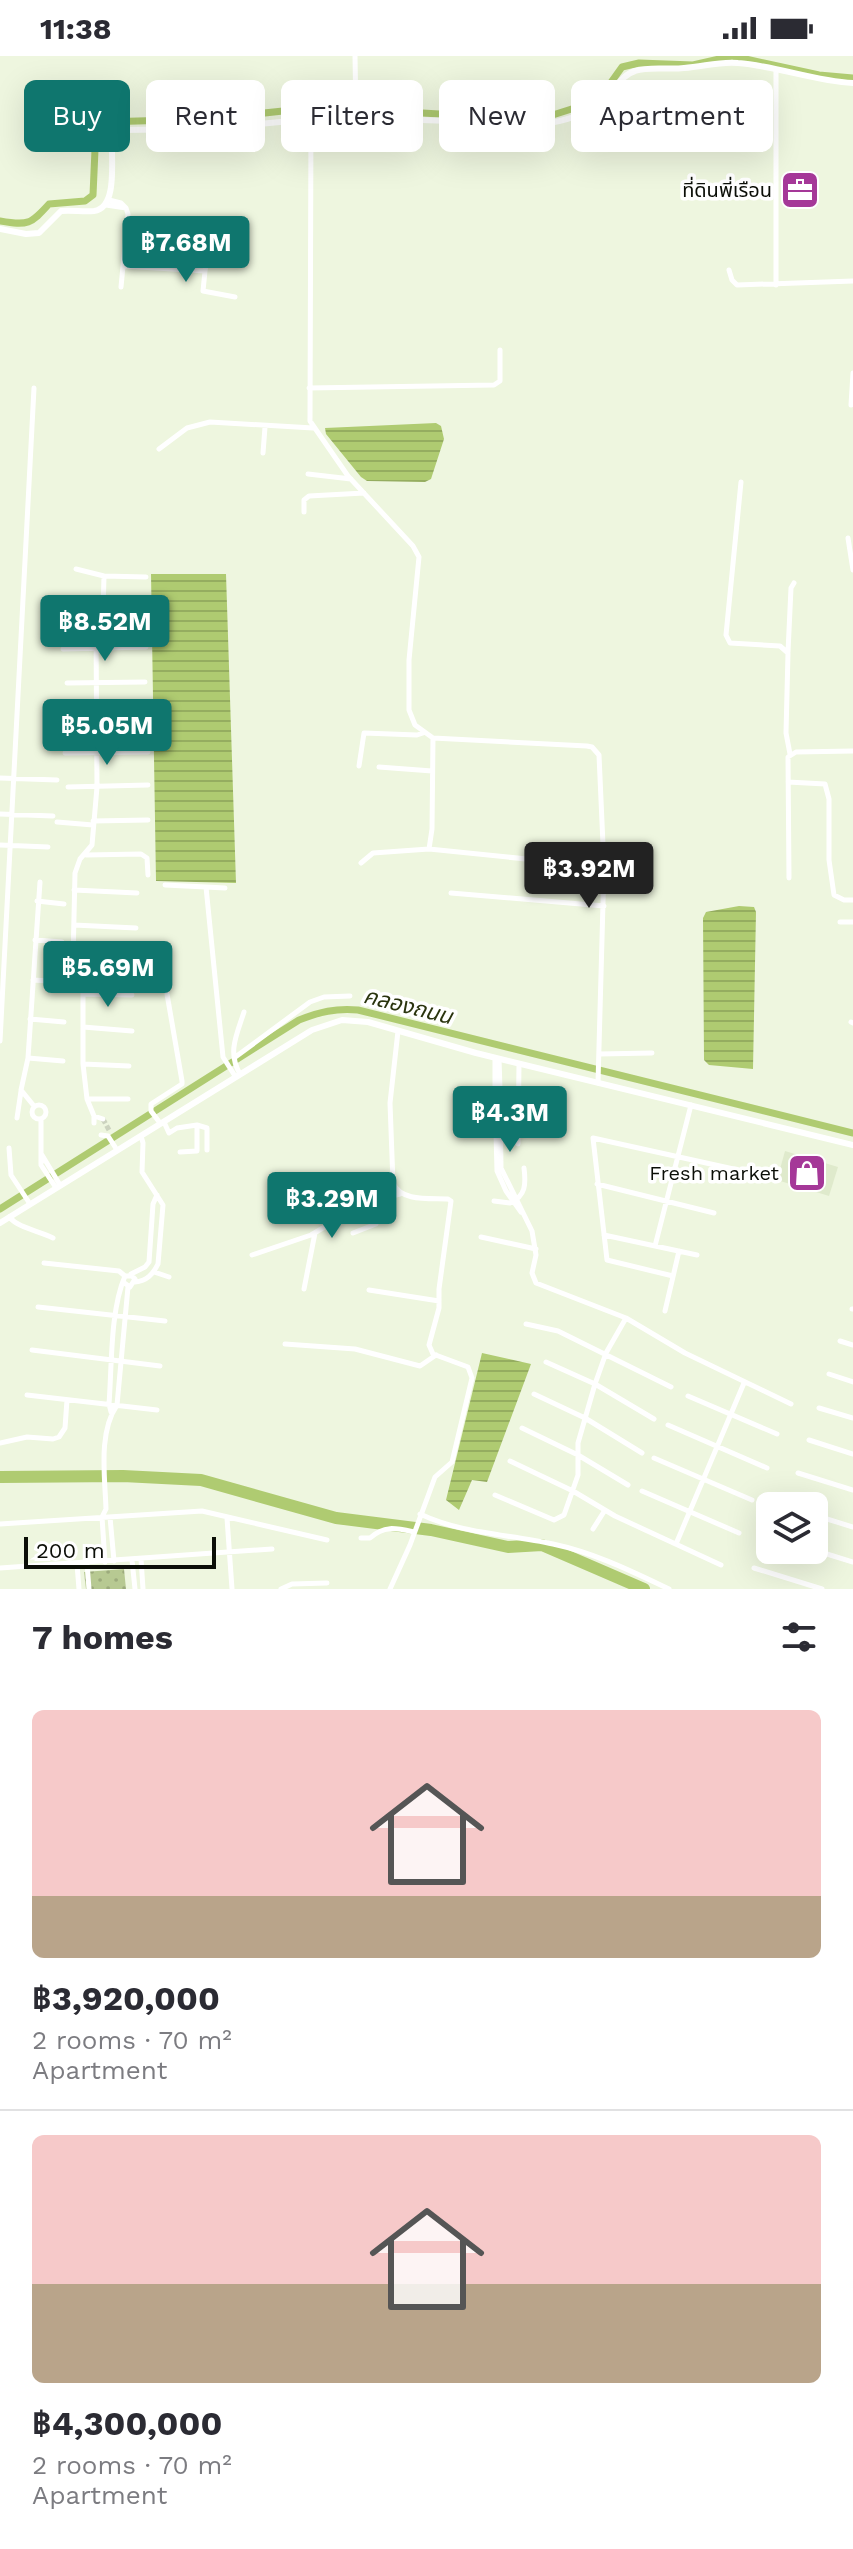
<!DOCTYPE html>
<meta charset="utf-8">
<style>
:root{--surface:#fff;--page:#f7f7f7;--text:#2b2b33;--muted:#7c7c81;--line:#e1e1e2;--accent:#0f766e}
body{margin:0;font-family:"Work Sans","Noto Sans Thai",sans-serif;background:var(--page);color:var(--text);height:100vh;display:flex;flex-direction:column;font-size:30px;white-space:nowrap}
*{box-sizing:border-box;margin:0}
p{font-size:26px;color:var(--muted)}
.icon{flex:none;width:44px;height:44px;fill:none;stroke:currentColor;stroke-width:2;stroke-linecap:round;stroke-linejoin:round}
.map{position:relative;height:1533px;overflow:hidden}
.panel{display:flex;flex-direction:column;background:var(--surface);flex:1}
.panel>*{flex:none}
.top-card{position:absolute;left:24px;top:24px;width:806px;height:72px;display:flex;gap:16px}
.controls{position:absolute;left:756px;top:1436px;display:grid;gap:16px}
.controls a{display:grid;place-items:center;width:72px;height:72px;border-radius:12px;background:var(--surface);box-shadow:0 8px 32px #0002;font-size:40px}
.scale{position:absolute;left:24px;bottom:20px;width:192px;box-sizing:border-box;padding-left:8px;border:4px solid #0b0e07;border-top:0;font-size:22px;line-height:28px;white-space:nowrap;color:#0b0e07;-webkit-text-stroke:6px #fff;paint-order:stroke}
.price{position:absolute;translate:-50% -68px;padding:0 18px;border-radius:8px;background:var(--accent);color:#fff;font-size:26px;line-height:52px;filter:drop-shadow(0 2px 4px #0008)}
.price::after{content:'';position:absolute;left:50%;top:48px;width:24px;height:18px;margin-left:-12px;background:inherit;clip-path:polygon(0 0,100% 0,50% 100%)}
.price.selected{background:#222;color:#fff}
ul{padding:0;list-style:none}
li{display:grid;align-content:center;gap:16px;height:424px;padding:0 32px}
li+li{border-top:2px solid var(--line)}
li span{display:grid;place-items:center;height:248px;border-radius:12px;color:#555}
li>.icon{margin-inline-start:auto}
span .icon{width:144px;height:144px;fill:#fffc;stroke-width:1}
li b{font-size:34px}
h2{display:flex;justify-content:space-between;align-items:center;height:96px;padding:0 32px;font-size:34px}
.chip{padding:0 28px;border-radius:12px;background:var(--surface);box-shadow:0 8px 32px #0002;font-size:28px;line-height:72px}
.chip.selected{background:var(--accent);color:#fff}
.status{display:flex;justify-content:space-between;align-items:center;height:56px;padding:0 40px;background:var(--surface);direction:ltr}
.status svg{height:22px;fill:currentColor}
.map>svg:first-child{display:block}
.built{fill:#dfeacc}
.park{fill:url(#park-dots)}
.water{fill:url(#water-rules)}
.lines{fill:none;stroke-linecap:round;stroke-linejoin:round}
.canal{stroke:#afcb71;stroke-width:7}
.river{stroke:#afcb71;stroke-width:12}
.minor-tunnel{stroke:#ccd3bf;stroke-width:5;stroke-dasharray:5 2.5;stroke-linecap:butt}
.minor{stroke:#fff;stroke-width:5}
.tertiary{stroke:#fff;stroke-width:6}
.labels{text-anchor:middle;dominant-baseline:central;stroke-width:7;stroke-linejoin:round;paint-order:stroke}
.poi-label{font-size:20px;fill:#0b0e07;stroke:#fff;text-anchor:end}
.water-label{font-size:22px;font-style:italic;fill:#2a340e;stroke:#fff}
</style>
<div class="status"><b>11:38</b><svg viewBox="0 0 49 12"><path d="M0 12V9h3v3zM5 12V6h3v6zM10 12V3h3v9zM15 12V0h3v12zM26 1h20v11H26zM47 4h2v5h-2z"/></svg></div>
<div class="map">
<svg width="853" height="1533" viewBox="0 0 853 1533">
<defs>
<pattern id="park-dots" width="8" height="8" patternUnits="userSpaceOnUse" patternTransform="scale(2)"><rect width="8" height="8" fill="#b7c992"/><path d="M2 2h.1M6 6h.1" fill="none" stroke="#9cab7c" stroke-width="1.8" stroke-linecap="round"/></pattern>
<pattern id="water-rules" width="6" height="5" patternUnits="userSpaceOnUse" patternTransform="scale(2)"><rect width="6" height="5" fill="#afcb71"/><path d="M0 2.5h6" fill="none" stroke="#95ad60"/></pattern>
</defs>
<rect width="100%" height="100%" fill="#eef6df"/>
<path class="built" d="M785,1095L838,1111L829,1140L777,1124Z"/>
<path class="park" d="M124,1513L126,1533H86L84,1516Z"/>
<path class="water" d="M436,367L441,370L444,383L431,423L425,426L367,425L361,421L326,378L325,372Z
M151,518H226L236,827L156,825Z
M739,850L754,851L756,856L753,1013L709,1009L704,1004L703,862L706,856Z
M482,1297L531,1308L487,1426L472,1424L459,1454L446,1444Z"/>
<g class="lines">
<path class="canal" d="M0,165C28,170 31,168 49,148L85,145L93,139L96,71L102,66L209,63L283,55L356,53L537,64L581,50L602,39L622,11L639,7L693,9L732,0L819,19L853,22
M0,1153L299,964C320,956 335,952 358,954L853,1077"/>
<path class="river" d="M0,1421L123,1420L201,1424L336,1462L431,1474L508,1491L542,1489L644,1533"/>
<path class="minor-tunnel" d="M103,1063L109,1074"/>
<path class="minor" d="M355,0L356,62
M776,14V229
M311,62L310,365L348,420L413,490L419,501L409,604V654L415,669L433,682L587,690L592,691L599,699L604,811L598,1027
M106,149L126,152L121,147L109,144
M127,163L154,164
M209,191L237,195
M123,210L205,215L203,235L235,241
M161,211L164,189L168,185L209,191L205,215
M729,214L732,224L737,229L853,225
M121,231L128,158L126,152
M309,332L494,329L500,325V294
M851,349L853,317
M159,393L187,372L210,366L313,372
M263,397L265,371
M308,418L351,423
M741,426L726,579L730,587L780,590L788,597L786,677L790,698
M304,456V444L309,440L364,437
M848,482L853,514
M76,513L104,520L146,521
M66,557L146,556
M63,593L146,591
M788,596L791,532L794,527
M67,627L145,626
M67,662L147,660
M65,697L148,696
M359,710L364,677L417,679L423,677
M379,711L432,715
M0,722L57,724
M788,726L825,728L829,743V804L834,839L844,844H853
M68,731L148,729
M0,758L53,760
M93,765L148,764
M57,766L93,769
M0,789L48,791
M429,793L604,811
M86,799L141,798L147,802L148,819
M361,807L373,797L429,793L432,773L433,682
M789,822L788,701L796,696L853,695
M165,829L206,831L223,1001L235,1020
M206,831L225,832
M74,834L137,837
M451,837L604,850
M37,845L64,848
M840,866H853
M74,869L136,872
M35,884L62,886
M73,902L137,905
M33,924L66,926
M84,938L132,939
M30,963L64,966
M851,966L853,967
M83,971L132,975
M0,985L34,332
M599,998L652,997
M28,1002L63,1005
M234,1002L310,946L324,941L350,940
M495,1002V1033
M499,1003L500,1033
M83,1008L129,1010
M240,1018C227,996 237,978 244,956
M495,1039L497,1115L506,1135L521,1156
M500,1039L501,1112L532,1175L536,1199L532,1217L536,1227L626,1262L685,1297L791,1348
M87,1043H128
M32 1056a7 7 0 1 1 14 0a7 7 0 1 1-14 0Z
M34,1050L21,1034L28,1002L40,826
M94,1060L103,1063
M17,1062L21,1035
M41,1063V1109L56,1132
M164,1066L169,1077L177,1072L197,1069V1095L180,1096
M94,1067V1060L87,1043L83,1008V922L76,913L73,904L75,817L80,803L92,789L97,731L96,573L103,557L104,520
M160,1067L151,1055V1048L182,1028V1025L167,938
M197,1069L207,1072V1094
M101,1079L108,1080L117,1094
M518,1088L519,1008
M9,1092L11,1119L30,1148
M42,1099L60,1129
M597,1128L714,1157
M494,1145L510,1147C526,1140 526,1128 524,1112
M9,1161C20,1173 38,1174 53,1182
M353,1177L376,1168L384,1143
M604,1179L697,1199
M481,1181L536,1193
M655,1190L691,1049
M252,1199L311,1179L365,1147L400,1138
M44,1207L119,1215L125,1220
M154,1216L169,1221
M131,1218L145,1211L149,1206L153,1148L157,1139
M673,1220L607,1204L593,1082L738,1114
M135,1226C147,1225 153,1218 158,1208L163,1149L142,1116L143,1087L141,1080
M304,1233L315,1177
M369,1234L439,1245
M38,1251L165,1265
M852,1253H853
M665,1255L679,1195
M526,1268L558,1275L671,1331
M840,1285L853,1289
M285,1288L355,1293L420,1310L436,1299
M32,1294L160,1310
M546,1306L595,1328L654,1363
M829,1318L853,1326
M534,1338L585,1362L642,1397
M27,1339L157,1354
M688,1340L777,1378
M819,1352L853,1362
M111,1356L109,1348C112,1309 110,1255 125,1220H132L135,1223L130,1231L123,1226
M668,1369L767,1412
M522,1372L578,1399L628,1429
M809,1384L853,1398
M0,1387L27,1381L53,1383L59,1381L65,1372L67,1344
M654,1402L752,1444
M510,1405L573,1435L615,1460L721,1509
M798,1417L853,1434
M642,1435L739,1477
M495,1439L554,1464L564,1459L578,1419V1387L595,1328L606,1297L626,1262
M781,1448L786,1450
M420,1458C462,1478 509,1478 553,1488C595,1497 631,1515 669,1533
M814,1459L853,1471
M110,1461L114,1505
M227,1462L232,1533
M0,1468L202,1455L327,1484
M593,1473L605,1454
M764,1479L770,1480
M361,1482H370C384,1469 396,1472 414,1476
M676,1488L744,1327
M814,1494L853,1506
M141,1503L143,1533
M132,1504L135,1533
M105,1506L102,1461L106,1453C105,1421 98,1377 117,1349L128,1231
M77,1508L79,1533
M87,1508L89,1533
M0,1512L272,1493
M754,1512L822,1533
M281,1533L292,1528L327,1527
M390,1533L410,1489L435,1421L452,1406L472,1322L468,1311L433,1298L429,1289L439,1252V1233L451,1145L448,1143C430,1142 401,1146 393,1127L390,1047L398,975"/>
<path class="tertiary" d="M0,173L26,178L39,177L61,155C72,154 83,156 94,155C118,152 111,104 112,85L113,80L120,74L206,73L332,61L542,68C563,66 588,58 604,44C614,35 621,19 635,15C650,10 668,14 684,12C703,11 719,5 738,7C777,10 814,25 853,27
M0,1167L312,974L342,964L368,966L476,997L853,1089"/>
</g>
<defs>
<g id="office-square" transform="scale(2)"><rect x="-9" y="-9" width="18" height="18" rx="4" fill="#a53898" stroke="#fff"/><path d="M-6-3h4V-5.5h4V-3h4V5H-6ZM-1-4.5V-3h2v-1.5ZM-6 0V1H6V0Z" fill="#fff"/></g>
<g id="shop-square" transform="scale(2)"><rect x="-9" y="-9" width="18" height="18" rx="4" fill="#a53898" stroke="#fff"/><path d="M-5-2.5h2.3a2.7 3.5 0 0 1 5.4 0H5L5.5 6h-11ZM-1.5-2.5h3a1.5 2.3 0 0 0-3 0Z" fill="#fff"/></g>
</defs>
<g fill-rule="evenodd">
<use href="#office-square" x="800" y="134"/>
<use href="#shop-square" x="807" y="1117"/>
</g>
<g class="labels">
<g class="poi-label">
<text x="772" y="134">ที่ดินพี่เรือน</text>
<text x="779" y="1117">Fresh market</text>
</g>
<g class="water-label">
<text transform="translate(408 950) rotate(14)">คลองถนน</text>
</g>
</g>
</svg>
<div class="controls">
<a><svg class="icon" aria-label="layers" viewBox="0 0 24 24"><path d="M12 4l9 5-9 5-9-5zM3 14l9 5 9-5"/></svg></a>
</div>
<div class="scale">200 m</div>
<b class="price" style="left:186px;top:228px">฿7.68M</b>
<b class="price" style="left:105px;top:607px">฿8.52M</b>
<b class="price" style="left:107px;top:711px">฿5.05M</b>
<b class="price selected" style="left:589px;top:854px">฿3.92M</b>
<b class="price" style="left:108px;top:953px">฿5.69M</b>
<b class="price" style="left:510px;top:1098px">฿4.3M</b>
<b class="price" style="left:332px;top:1184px">฿3.29M</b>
<div class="top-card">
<a class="chip selected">Buy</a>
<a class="chip">Rent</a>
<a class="chip">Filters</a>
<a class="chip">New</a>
<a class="chip">Apartment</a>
</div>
</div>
<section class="panel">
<h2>7 homes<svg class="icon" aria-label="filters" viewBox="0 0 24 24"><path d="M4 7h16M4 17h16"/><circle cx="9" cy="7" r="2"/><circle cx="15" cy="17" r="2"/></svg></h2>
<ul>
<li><span style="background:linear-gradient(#f6c9c9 75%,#b9a48a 0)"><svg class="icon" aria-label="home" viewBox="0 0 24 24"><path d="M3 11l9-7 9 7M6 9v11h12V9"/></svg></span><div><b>฿3,920,000</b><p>2 rooms · 70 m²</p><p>Apartment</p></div></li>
<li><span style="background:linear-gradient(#f6c9c9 60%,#b9a48a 0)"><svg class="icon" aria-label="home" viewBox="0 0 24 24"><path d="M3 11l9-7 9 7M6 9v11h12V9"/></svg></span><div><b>฿4,300,000</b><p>2 rooms · 70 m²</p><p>Apartment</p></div></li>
</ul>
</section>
